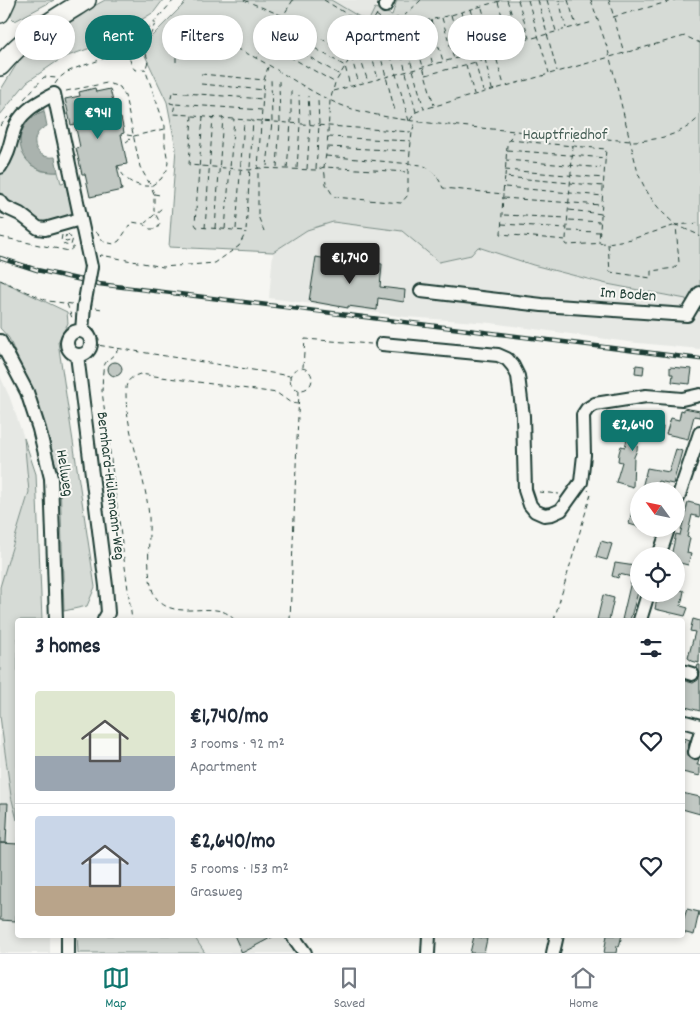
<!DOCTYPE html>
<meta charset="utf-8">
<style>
:root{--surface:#fff;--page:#f6f6f7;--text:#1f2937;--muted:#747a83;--line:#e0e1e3;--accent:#0f766e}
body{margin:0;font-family:Dekko,sans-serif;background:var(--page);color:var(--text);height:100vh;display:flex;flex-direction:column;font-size:19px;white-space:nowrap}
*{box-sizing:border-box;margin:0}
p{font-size:16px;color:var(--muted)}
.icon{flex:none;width:28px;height:28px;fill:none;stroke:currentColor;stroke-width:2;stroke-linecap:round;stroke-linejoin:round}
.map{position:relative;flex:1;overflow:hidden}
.side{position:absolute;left:15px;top:618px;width:670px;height:320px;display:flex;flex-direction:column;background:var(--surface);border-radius:5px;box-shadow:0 2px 8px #0003}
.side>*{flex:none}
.banner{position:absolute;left:15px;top:15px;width:670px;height:45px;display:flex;gap:10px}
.needle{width:32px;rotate:303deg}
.buttons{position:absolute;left:630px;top:482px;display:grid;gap:10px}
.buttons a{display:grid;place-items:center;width:55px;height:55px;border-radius:50%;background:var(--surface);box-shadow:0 2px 8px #0003;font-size:25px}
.price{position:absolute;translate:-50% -42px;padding:0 11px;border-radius:5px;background:var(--accent);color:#fff;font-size:16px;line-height:32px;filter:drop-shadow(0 1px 2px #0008)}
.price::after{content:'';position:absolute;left:50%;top:30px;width:15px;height:11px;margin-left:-8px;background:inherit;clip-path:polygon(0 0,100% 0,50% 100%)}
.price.on{background:#222;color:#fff}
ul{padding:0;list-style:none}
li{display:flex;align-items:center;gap:15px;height:125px;padding:0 20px}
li+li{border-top:1px solid var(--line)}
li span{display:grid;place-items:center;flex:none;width:140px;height:100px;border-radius:5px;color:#555}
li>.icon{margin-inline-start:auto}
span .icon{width:60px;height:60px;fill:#fffc;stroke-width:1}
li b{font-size:21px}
h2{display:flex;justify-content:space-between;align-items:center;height:60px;padding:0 20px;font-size:21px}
.pill{padding:0 18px;border-radius:22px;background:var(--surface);box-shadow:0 2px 8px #0003;font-size:18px;line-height:45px}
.pill.on{background:var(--accent);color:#fff}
.menu{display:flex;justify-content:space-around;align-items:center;height:70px;border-top:1px solid var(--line);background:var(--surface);font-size:14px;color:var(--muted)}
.menu a{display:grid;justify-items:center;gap:2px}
.menu .on{color:var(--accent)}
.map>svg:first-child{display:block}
.built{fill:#e6e8e4}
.green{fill:#d6dbd6;stroke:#7a8c85}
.water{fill:#aab3ae;stroke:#72847d}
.building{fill:#c1c8c3;stroke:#1f3d34}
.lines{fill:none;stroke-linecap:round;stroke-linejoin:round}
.minor-casing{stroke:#1f3d34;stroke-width:16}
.highway-casing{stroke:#1f3d34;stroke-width:22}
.path{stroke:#1f3d34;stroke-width:1;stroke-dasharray:5 4;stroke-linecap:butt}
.minor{stroke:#f6f6f2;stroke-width:12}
.highway{stroke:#f6f6f2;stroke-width:19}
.rail-casing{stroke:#1f3d34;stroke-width:4.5}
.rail{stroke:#f6f6f2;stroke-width:2.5;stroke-dasharray:8;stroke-linecap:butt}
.minor-bridge-casing{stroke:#1f3d34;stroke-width:16;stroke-linecap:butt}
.minor-bridge{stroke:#f6f6f2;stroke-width:12}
.labels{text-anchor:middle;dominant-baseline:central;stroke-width:4;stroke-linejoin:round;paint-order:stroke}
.park-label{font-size:16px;fill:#445d54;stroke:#f6f6f2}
.street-label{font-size:16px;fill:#1f3d34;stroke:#f6f6f2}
</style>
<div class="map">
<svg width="700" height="953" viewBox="0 0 700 953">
<rect width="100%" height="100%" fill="#f6f6f2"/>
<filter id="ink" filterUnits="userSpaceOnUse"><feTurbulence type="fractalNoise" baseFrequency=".02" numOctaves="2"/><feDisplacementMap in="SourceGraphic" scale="10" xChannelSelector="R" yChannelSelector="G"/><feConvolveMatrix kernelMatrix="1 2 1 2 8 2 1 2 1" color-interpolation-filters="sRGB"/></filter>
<g filter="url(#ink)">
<path class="built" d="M331,0H379L368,23Z
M333,222L402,231L439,262L471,255L478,247L533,265L607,284L686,299L700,298V349L628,342L491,323L406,317L269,298L273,252L307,230Z
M0,376L10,398L24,438L29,492L0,587Z
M0,716L11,796L17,820L18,935H50V953H0Z
M193,935H290L303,953H205Z"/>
<path class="green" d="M15,0H54L15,21L9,15Z
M105,0H163L154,12L102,44L62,58L27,82L0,115V91L31,41Z
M188,0H331L368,22L375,8L392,15L397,0H700V298L690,317L686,299L607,284L533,265L478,247L471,255L439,262L402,231L333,222L307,230L273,252L169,247L176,148L167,102L141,47Z
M43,104L44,111L37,114L23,129L20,143L31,165L42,171L58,172L61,183L70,181L77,214L52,223H37L0,197V170L17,127Z
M0,280L67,312L68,323L58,342L95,587L87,606L64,611L60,478L38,407L9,338L0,328Z
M24,438L36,474L42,620H18L17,820L11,796L0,716V587L29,492Z
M77,935H193L205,953H78Z"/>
<path class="water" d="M44,111L47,126C27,134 33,160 55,157L58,172C17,175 5,126 44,111Z"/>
<path class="building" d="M95,88L96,92L110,89L117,118H121L123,127L124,133L121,134L127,164L117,166L122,190L90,197L85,174H82L76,148L80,147L75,124L71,125L65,99L80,96L79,92Z
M316,257L357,264V261L382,264L380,287L405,290L404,302L378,298L377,310L348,306V308L309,301Z
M108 369a7 7 0 1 1 14 0a7 7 0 1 1-14 0Z
M636,365L644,366L643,374L635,373Z
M670,367L692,369L690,384L672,382L673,374H670Z
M684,408L700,411V417L694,416L688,439L666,434L671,418L679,420L681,410L684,411Z
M631,423L654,429L655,425L663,427L661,437L642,432L640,440H638L637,450L634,457L633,487L616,482L622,462L618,461L619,453L621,446L625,447Z
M676,449L682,451L673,484L658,481L656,488L650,486L649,490L642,488L647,468L669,472Z
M688,502L700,505V517L692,515L687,537L690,538L687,553L691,554L688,565L676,562V556H671L676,534L680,535Z
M632,510L639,512V527L629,524Z
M601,541L612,544L607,560L596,557Z
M637,560H639V589L630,620H622L632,577L619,574L618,578L612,576L615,563L635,566Z
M676,588L684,591L681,606L688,608L685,616L655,609L657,598L665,600L667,594H676Z
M603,595L614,598L609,620H597Z
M693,619L700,621L699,663L692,661L688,658L695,632L690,631Z
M698,665H700V711L682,706V680L693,683L698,680L700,673L697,668Z
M684,738L690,740L687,750L689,757L693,760L699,759L697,765H700V776L682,772V741L684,742Z
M682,793L700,797V814L682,809Z
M0,803H8L6,843H0Z
M0,843L18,844L16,921L0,920Z
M687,909L699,912L694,935L682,932V924Z
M234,935H276L242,953Z
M607,935H622L619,947L617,946L616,953H604Z
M474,936L487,939L484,953H470Z"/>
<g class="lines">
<g class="minor-casing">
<path id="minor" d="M385,6L388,0
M0,167C9,154 10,144 14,130C20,111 38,103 54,94L91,267
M0,201L5,207L20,214L38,228L45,229L80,219
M421,291L542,305L687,315L700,293
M82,331L84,306
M67 343a12 12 0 1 1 24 0a12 12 0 1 1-24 0Z
M0,341L27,392L39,429L51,478L56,620
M382,344L498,355L507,359L513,366L518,376L523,416L525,490L530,505L535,511L544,515L552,514L561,510L581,482L584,455L583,415L587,409L595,404L646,396L682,399L700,395
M77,355L106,586L108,613L104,620
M676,504L700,433
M659,556L668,529
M640,620L648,594
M682,671L692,674
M682,721L700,726
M695,752L700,734
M68,935V953
M292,935L305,953
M428,953L429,935
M553,953L557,935"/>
</g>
<g class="highway-casing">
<path id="highway" d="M0,13L6,0
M0,66C26,35 52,21 86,0"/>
</g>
<path class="path" d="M244,0L283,16L257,58
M293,0L283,16L351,56L359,84
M324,0L374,31L395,111
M507,0L520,40
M518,0L529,38
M528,0L549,73
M538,0L557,71
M547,0L556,31
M559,0L566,28
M568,0L576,25
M591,0L608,50L638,173C647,195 658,210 676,225L700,223
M609,0L624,53
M498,2L510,43
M482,8L504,85
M471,9L482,51
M461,12L473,54
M377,14L335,83L330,101L327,147L324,167L326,184L334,197L401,203L408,195V172L412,132L415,123
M376,15L395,28L451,15L503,0
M451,15L463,56
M613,17L675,0
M442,18L454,59
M431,20L443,61
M422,23L433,65
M411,25L434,105
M277,26L345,66L350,86
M401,27L424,109L685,36L700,43
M395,29L416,112
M272,35L340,75
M363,39L368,42L378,79
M266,43L334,82
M357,48L368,82
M128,52L146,53L148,61L146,68
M146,53V46L156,21
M485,59L492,89
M176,62V43C185,42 194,40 203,40C258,46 303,96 356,110C397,121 439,124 480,128C530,132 580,137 631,141C655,141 684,135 700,116
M475,62L483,91
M466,65L474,94
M201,74L264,80
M426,75L495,57
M55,84C64,68 86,66 102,59C134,46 151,25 174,0
M201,84L264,90
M66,91L107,83L120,87L125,96L140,167L151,186C136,187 124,181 118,166
M333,91L593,22
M24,99L44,77L57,78
M174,104L170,103L172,92L263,99
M262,110L175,104L173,114L192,115L189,165L250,170L258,168L264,80L268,67
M193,116L411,132
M203,116L195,224L197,227L246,231L253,120
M410,120L416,112L424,109
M409,121L382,24L384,20L403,17L421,0
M0,126L8,117
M127,135L133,136
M574,136L573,146L606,149L599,243
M328,137L411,141
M509,140L573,146L566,239
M126,142L134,136L165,129
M328,147L409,151
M507,150L606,158
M326,156L422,165C434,170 438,177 443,188L503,194L501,234L566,240V245L608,243L632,239L676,225
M506,160L604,168
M267,166L272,122L271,77
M277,167L280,122L279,81
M287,168L291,123V89
M297,168L300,124L299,95
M307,169L310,125L308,96
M316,169L319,125L318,100
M505,170L604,178
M505,177L507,145L513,132
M505,187L603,196
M503,192L505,177L603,186
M154,194L160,195
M503,198L601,205
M569,210L602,214
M504,215L567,218
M0,218L5,219
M569,220L600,222
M144,224L162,208
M502,224L566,228
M205,228L213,117
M215,228L223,117
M225,229L234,119
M236,229L244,121
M264,231L258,216V168L316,170L324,167L407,172
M568,231L600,232
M95,232L98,234L104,242L114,244L119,241L132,222L144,224L150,229H157L160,223L154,211V194L151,186L161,179L167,170L168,162L165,145V126L145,69L135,70C129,63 130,55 125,47
M68,234L71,238L70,241L66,242L64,240L66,235L69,239
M62,235L61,241C64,245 66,246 71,245L73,238
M0,237L69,251L76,245
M608,244L610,272L651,278V271L675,268L679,263L676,225L699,235L700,237
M99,257L101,255L163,267L215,263L239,246L246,232
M0,280L48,301L72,304
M67,304L72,318
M96,308L102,309
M93,328L99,339V345
M91,344L290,376
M119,348C115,355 112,356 107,361C101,367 103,382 102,391L132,620
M303,367L305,339L371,344
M290 379a11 11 0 1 1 22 0a11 11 0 1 1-22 0Z
M539,492L559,494
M234,620C218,596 173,625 155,596C145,579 150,538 149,517C146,475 126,435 126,393C125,382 130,377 140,374L277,393L291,403L298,404
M290,620L299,390
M554,620L591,494L588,490"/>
<use href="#minor" class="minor"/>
<use href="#highway" class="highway"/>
<g class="rail-casing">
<path id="rail" d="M0,258L37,270L99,284L700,359"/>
</g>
<use href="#rail" class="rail"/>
<g class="minor-bridge-casing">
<path id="minor-bridge" d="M84,306L91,267"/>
</g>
<use href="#minor-bridge" class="minor-bridge"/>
</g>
</g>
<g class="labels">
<g class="park-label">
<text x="565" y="135">Hauptfriedhof</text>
</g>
<g class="street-label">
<text transform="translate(628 295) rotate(4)">Im Boden</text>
<text transform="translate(64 473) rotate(81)">Hellweg</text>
<text transform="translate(110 486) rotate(83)">Bernhard-Hülsmann-Weg</text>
</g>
</g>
</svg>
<div class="buttons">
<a><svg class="needle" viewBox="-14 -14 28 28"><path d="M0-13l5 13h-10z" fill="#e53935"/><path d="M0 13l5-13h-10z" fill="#747a83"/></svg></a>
<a><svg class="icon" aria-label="locate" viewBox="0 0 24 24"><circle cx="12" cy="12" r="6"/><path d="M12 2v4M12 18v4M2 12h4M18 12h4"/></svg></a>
</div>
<b class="price" style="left:98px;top:140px">€941</b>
<b class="price on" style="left:350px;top:285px">€1,740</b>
<b class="price" style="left:633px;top:452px">€2,640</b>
<div class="banner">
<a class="pill">Buy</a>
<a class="pill on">Rent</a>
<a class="pill">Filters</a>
<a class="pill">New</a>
<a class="pill">Apartment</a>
<a class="pill">House</a>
</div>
<section class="side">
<h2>3 homes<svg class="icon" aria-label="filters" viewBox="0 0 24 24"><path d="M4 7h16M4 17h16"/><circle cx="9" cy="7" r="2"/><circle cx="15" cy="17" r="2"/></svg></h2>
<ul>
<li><span style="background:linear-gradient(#dfe7d0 65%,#9aa5b1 0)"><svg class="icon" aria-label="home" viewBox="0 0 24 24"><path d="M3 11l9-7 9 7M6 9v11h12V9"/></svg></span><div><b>€1,740/mo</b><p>3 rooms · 92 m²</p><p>Apartment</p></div><svg class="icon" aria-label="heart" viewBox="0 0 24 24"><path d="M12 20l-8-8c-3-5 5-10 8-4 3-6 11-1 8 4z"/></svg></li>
<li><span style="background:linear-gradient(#c9d6e8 70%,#b9a48a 0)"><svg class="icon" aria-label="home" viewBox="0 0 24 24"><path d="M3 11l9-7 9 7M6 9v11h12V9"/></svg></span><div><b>€2,640/mo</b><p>5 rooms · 153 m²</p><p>Grasweg</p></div><svg class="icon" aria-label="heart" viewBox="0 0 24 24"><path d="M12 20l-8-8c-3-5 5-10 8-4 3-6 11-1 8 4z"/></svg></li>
</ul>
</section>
</div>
<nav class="menu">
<a class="on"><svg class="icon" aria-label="map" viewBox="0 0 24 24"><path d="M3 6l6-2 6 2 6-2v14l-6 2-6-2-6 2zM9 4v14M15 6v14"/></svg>Map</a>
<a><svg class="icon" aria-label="saved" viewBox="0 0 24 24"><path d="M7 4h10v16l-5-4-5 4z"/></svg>Saved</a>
<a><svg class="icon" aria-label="home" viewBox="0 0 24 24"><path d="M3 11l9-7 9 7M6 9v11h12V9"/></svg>Home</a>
</nav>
